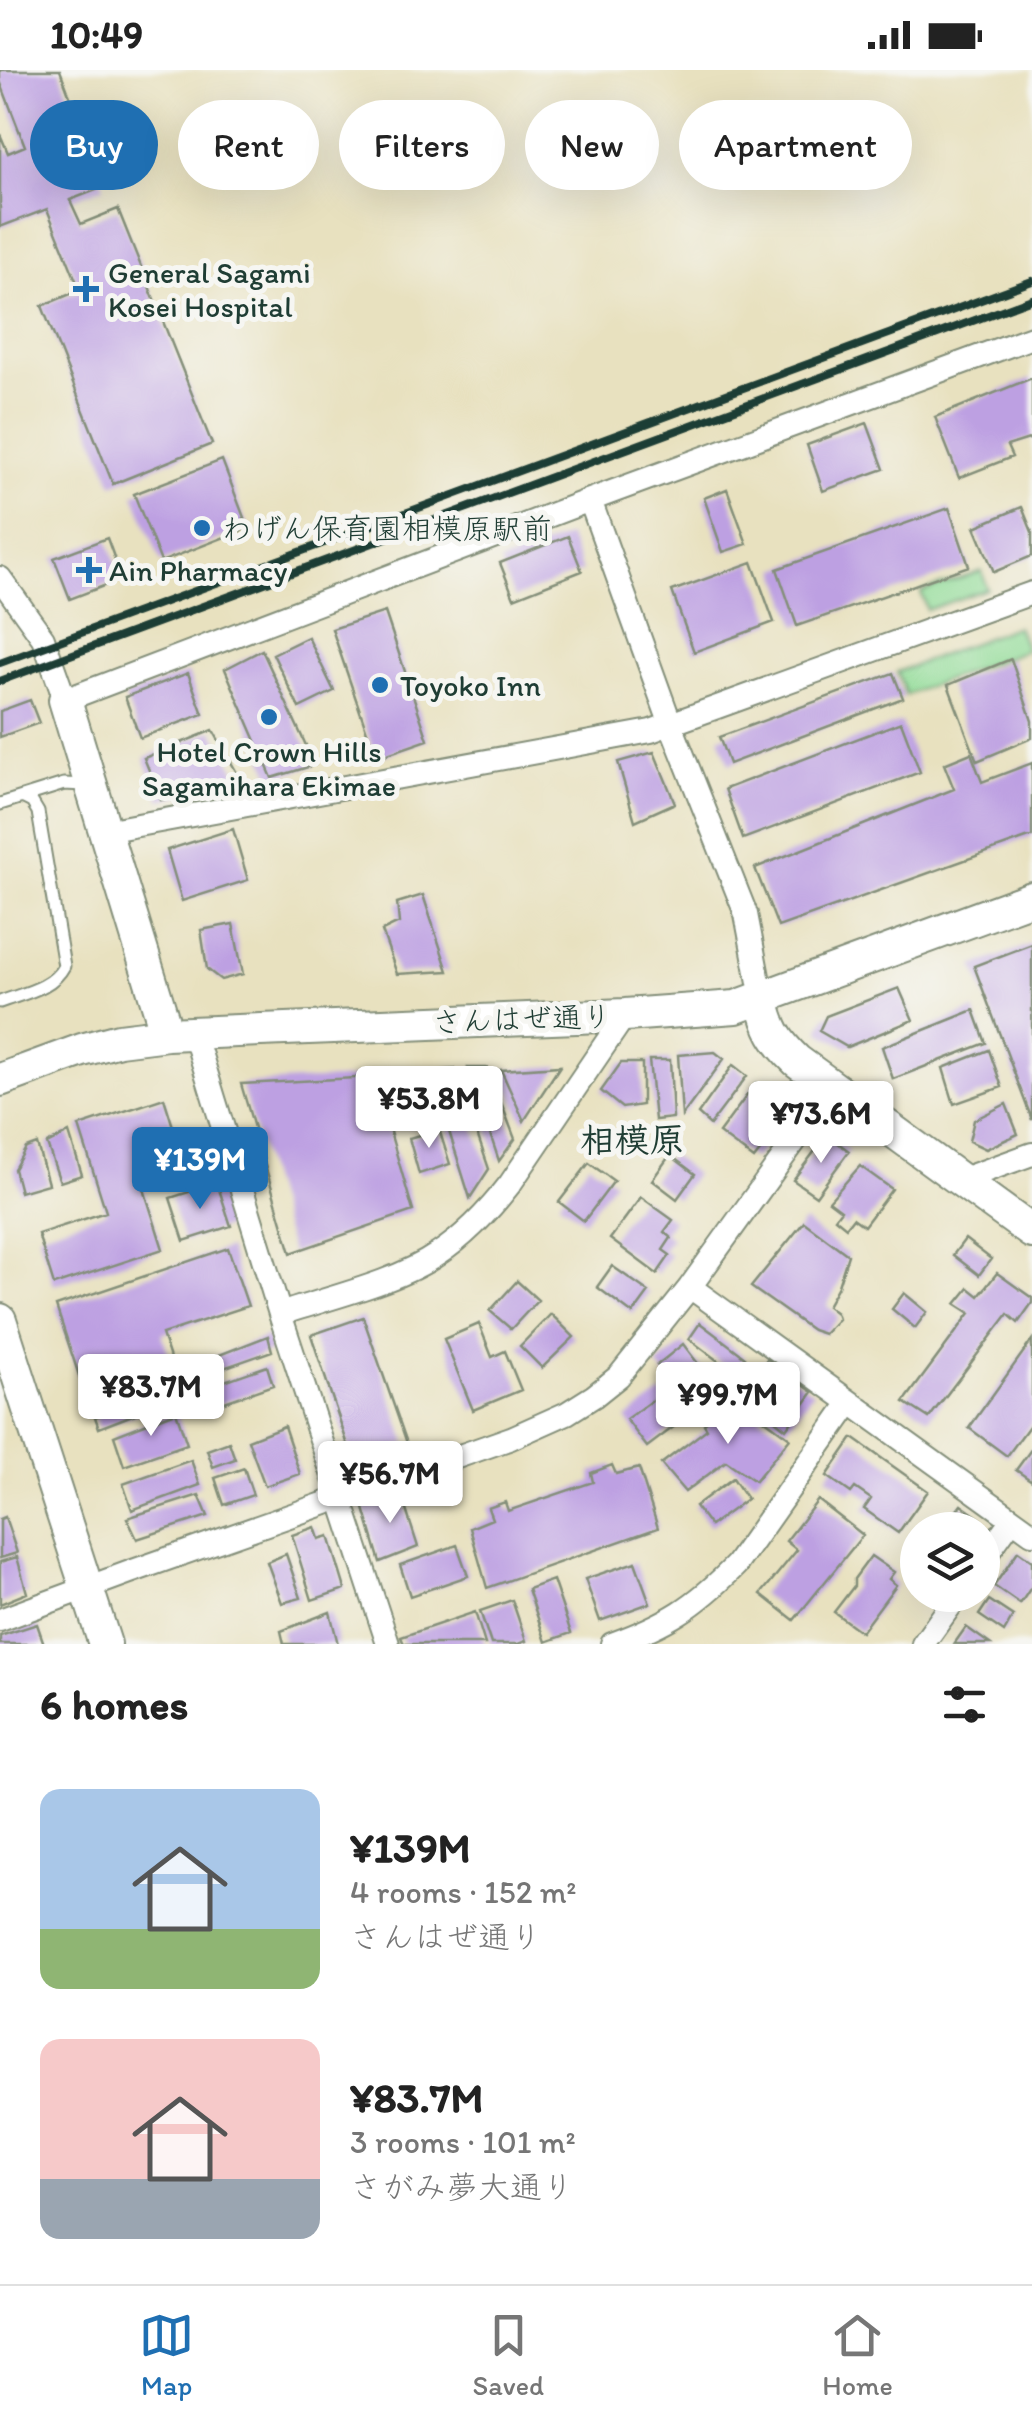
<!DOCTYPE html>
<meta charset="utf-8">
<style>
:root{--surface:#fff;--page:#f6f6f6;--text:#222;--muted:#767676;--line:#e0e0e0;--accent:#1f6fb2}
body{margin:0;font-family:Itim,"Klee One",sans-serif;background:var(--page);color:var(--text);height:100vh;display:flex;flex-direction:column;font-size:38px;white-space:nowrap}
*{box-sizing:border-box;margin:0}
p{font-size:32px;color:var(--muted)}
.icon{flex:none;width:55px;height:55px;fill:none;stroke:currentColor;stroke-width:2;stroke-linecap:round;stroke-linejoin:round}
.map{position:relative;height:1574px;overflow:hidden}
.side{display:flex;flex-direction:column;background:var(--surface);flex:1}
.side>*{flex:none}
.banner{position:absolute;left:30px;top:30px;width:972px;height:90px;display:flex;gap:20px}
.buttons{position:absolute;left:900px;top:1442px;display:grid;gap:20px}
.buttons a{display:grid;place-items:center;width:100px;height:100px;border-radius:50%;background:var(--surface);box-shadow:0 10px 40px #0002;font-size:50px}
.price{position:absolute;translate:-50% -85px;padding:0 22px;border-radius:10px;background:#fff;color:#222;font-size:32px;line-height:65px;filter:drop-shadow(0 2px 5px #0008)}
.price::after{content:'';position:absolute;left:50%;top:60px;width:30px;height:22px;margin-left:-15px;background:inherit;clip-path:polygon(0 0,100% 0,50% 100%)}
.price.selected{background:var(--accent);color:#fff}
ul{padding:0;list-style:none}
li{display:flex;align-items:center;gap:30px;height:250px;padding:0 40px}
li span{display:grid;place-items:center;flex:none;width:280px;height:200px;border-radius:20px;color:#555}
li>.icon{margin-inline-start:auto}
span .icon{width:120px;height:120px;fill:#fffc;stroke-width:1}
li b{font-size:42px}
h2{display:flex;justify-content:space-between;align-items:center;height:120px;padding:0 40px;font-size:42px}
.pill{padding:0 35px;border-radius:45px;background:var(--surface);box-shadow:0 10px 40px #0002;font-size:35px;line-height:90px}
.pill.selected{background:var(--accent);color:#fff}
.status{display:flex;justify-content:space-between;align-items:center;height:70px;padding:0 50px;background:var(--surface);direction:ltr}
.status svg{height:28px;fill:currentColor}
.dock{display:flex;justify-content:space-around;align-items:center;height:140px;border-top:2px solid var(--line);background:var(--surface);font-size:28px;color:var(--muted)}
.dock a{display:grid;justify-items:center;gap:5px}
.dock .selected{color:var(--accent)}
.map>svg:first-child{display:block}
.green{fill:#93dc98;stroke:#598c66;stroke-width:2.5}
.building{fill:#bda0e2}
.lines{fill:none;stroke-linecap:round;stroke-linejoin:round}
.lane-casing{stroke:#848f7a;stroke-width:15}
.street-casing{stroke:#848f7a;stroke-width:26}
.secondary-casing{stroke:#848f7a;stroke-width:36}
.lane{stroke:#fff;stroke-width:11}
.street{stroke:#fff;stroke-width:22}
.secondary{stroke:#fff;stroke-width:32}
.rail{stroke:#1f3d34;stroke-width:8}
.poi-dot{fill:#1f6fb2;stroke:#f6f6f2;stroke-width:4}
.labels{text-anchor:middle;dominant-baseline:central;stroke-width:10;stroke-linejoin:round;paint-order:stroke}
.poi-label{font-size:30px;fill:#1f3d34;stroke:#f6f6f2;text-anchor:start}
.street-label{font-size:30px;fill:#1f3d34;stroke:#f6f6f2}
.quarter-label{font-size:35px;font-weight:bold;fill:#1f3d34;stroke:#f6f6f2}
</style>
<div class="status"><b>10:49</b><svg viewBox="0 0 49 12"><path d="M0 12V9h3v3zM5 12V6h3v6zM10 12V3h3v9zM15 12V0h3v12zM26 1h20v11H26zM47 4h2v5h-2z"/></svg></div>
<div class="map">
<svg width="1032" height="1574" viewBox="0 0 1032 1574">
<rect width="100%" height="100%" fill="#f6f6f2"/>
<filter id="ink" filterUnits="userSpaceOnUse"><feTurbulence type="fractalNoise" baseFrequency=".01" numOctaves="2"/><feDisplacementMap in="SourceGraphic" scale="20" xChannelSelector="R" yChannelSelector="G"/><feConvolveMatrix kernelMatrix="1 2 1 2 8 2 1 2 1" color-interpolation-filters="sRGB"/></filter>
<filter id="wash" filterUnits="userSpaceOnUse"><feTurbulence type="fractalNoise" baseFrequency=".0048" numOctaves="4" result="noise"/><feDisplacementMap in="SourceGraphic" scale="40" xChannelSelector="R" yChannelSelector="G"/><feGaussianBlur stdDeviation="2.25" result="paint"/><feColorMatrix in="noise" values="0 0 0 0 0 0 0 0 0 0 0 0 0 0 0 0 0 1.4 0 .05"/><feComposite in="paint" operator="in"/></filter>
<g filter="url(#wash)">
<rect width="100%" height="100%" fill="#e8e1bf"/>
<path class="green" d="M982,501L987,519L927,540L921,522Z
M1017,556L1026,580L906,625L897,602Z"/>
<g id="blocks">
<path class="building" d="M0,0H60L104,117L70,130L81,154L118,139L212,374L113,414L42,236L80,220L47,139L0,157V64L8,83L25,76L0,11Z
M1032,308V368L1007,376L1012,387L959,408L935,347Z
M867,353L884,399L823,421L807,375Z
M222,390L248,458L161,492L134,424Z
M727,419L747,474L723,482L704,428Z
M1022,437L1032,462V486L994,502L975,457Z
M949,438L969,496L797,556L777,499Z
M568,466L582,501L514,528L500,493Z
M107,468L122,509L70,529L54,488Z
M752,492L774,552L694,582L672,521Z
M385,542L428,670L376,688L332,559Z
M308,567L334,621L299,638L273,584Z
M262,580L315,695L272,708L225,599Z
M1011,589L1032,651V668L977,691L948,615Z
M188,603L203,644L140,668L125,627Z
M893,603L903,628L729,694L719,667Z
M30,630L39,653L0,667V641Z
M901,652L920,702L743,769L725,719Z
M213,660L241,710L161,730L144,688Z
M654,682L675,733L635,751L618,692Z
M971,683L982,712L1032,693V766L778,857L755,798L954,719L944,694Z
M233,759L248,810L182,831L167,780Z
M423,825L448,901L397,904L382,861L399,853L397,833Z
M233,854L243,904L221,910L207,899L201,860Z
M1032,874V1050L974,896Z
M899,918L913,950L847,977L819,961L826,946Z
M974,940L986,973L893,1009L882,977Z
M989,980L1002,1017L954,1034L943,998Z
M715,982L724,989L682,1046L678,985Z
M649,990H670L673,1048L655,1050Z
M621,993H642V1035L622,1038L601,1021Z
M733,995L747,1006L710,1055L698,1044Z
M560,996L524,1051L501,1000Z
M468,998H488L515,1069L499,1091Z
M455,999L489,1099L470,1128L430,1001Z
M418,1002L434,1049L407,1058L390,1005Z
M374,1007L413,1141L291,1183L241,1014Z
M756,1013L792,1040L754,1089L719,1063Z
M164,1028L188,1104L144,1119L163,1179L54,1215L38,1164L106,1142L79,1056Z
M1006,1034L1018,1064L986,1079L969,1071L974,1050Z
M439,1059L450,1094L419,1104L409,1068Z
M69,1063L82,1105L60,1112L47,1074Z
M827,1065L849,1081L816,1126L793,1110Z
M37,1074L48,1114L20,1122L14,1099L26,1078Z
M670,1085L695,1104L677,1129L652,1110Z
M589,1093L614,1111L584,1151L559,1132Z
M860,1096L892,1119L864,1156L853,1148L846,1157L835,1148L841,1140L829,1131Z
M217,1113L231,1156L184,1171L170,1128Z
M641,1127L673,1150L664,1162L671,1168L663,1180L670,1185L657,1204L610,1169Z
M804,1152L848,1185L838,1216L827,1236L836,1243L838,1249L824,1264L812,1260L751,1217Z
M965,1169L991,1189L979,1205L953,1185Z
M228,1178L248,1236L162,1264L174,1300L87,1330L56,1236Z
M612,1196L649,1222L633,1244L597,1217Z
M997,1203L1032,1228V1233L1018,1253L1008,1244L929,1348L904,1332L970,1243L956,1234L969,1218L979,1226Z
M517,1211L538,1230L511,1259L490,1241Z
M904,1223L927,1242L915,1258L892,1239Z
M551,1244L574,1267L542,1298L520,1276Z
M363,1247L407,1373L354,1393L311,1265Z
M700,1253L745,1287L734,1303L689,1269Z
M479,1254L492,1287L505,1281L521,1320L473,1340L444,1269Z
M268,1266L272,1281L218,1300L214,1287Z
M1032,1270V1352L1007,1386L969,1358Z
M683,1274L722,1325L697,1344L657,1295Z
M767,1289L813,1322L786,1359L742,1323Z
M267,1296L273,1315L199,1341L193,1322Z
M158,1323L161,1334L99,1358L95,1347Z
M662,1323L683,1350L647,1377L626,1349Z
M736,1329L790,1368L755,1411L726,1391L685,1422L661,1394L707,1359L704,1354L718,1337L726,1342Z
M176,1342L187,1374L124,1396L114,1366Z
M284,1356L300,1404L265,1416L248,1370Z
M853,1368L928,1421L898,1463L864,1439L871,1429L855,1418L851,1423L827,1406Z
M229,1372L235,1389L213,1397L207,1380Z
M1032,1378V1411L1016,1400Z
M191,1390L200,1415L132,1440L123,1414Z
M612,1395L616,1404L639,1398L658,1458L487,1518L470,1458L492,1449L488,1438L505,1432L508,1441L593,1412L591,1403Z
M244,1398L253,1425L224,1435L215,1408Z
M733,1408L747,1429L710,1456L695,1436Z
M400,1421L418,1477L380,1492L363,1435Z
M199,1425L208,1446L137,1469L127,1448Z
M818,1430L863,1465L794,1550L761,1524L797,1480L786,1471Z
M961,1435L981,1449L973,1460H942Z
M5,1447L17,1483L0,1488V1449Z
M315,1457L319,1469L329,1466L345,1519L312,1530L292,1465Z
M457,1475L468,1506L410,1526L400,1495Z
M1018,1481L1032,1491V1516L1020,1534L994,1516Z
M286,1484L301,1528L282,1533L267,1492Z
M871,1486L894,1502L889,1509L896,1515L861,1562L834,1542L854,1516V1509Z
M17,1487L27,1523L0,1534V1492Z
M635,1492L650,1533L600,1551L585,1509Z
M553,1510L571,1563L546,1572L528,1519Z
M512,1530L526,1571L518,1574H491L480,1541Z
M989,1530L1013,1546L1004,1562L979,1545Z
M330,1542L338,1574H284L281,1561Z
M475,1542L485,1574H404L401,1567Z
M37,1554L44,1574H0V1566Z
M966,1557L990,1574H954Z"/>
</g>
</g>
<g filter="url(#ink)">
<use href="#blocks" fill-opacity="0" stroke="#848f7a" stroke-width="2.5"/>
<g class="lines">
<g class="lane-casing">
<path id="lane" d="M0,734L64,714L84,715
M0,932C23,923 52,919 64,896L38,742L32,732L22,727"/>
</g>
<g class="street-casing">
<path id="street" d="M590,430L671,655L746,844L762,928
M0,508L43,568L65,630L590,430L1032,267
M105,761L651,661L1032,523
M194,963L280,1244L388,1574
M960,1110L1032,1084
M690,1217L1032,1463
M280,1244C328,1228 398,1212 438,1184C467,1165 489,1141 510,1114L625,945
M982,1491L1012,1449
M0,1550L130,1502L511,1368L567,1343L594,1326L619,1306L690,1217L833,1018
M612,1574C667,1554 695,1537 736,1495L850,1333
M923,1574L958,1525"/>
</g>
<g class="secondary-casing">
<path id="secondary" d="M65,630L167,964
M762,928C769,958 775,970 797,991L1032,1162
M0,1010L82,980L119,970L167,964L625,945L736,937L1032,828
M0,1250L105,1574"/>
</g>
<use href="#lane" class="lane"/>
<use href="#street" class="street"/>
<use href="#secondary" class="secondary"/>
<path class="rail" d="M0,593L1032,211
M0,611L1032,229"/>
</g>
</g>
<g class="poi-dot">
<path d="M81 204h10v10h10v10h-10v10h-10v-10h-10v-10h10z"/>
<circle cx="202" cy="458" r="10"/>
<path d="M84 485h10v10h10v10h-10v10h-10v-10h-10v-10h10z"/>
<circle cx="380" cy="615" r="10"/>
<circle cx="269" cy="647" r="10"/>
</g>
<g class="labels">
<g class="poi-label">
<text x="108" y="202">General Sagami<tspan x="108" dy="34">Kosei Hospital</tspan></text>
<text x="222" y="458">わげん保育園相模原駅前</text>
<text x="109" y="500">Ain Pharmacy</text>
<text x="400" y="615">Toyoko Inn</text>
<text x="269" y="681" text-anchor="middle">Hotel Crown Hills<tspan x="269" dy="34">Sagamihara Ekimae</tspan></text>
</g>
<g class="street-label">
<text transform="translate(522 949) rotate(-2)">さんはぜ通り</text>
</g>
<g class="quarter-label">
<text x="632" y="1070">相模原</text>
</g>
</g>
</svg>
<div class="buttons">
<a><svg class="icon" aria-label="layers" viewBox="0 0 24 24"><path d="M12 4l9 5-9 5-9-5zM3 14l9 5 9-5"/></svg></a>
</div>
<b class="price" style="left:429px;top:1081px">¥53.8M</b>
<b class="price" style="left:821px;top:1096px">¥73.6M</b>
<b class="price selected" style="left:200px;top:1142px">¥139M</b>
<b class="price" style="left:151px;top:1369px">¥83.7M</b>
<b class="price" style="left:728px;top:1377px">¥99.7M</b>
<b class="price" style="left:390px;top:1456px">¥56.7M</b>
<div class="banner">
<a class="pill selected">Buy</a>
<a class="pill">Rent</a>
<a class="pill">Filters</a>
<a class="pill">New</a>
<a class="pill">Apartment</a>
</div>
</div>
<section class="side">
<h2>6 homes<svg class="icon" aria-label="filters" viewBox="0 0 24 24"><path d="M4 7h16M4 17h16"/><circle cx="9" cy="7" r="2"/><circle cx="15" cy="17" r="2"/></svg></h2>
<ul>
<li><span style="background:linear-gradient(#a9c7e8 70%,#8fb573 0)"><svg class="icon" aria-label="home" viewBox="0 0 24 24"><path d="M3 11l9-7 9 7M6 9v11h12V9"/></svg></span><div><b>¥139M</b><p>4 rooms · 152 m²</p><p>さんはぜ通り</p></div></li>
<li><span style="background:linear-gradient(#f6c9c9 70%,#9aa5b1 0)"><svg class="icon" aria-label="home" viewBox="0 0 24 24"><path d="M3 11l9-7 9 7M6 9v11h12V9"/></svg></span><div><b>¥83.7M</b><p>3 rooms · 101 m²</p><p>さがみ夢大通り</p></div></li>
</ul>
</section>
<nav class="dock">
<a class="selected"><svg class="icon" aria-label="map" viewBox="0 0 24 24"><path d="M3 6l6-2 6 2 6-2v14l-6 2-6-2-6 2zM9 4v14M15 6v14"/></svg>Map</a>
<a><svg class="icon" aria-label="saved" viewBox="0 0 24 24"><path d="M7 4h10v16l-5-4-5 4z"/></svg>Saved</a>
<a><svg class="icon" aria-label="home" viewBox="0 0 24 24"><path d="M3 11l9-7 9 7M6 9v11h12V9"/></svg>Home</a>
</nav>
